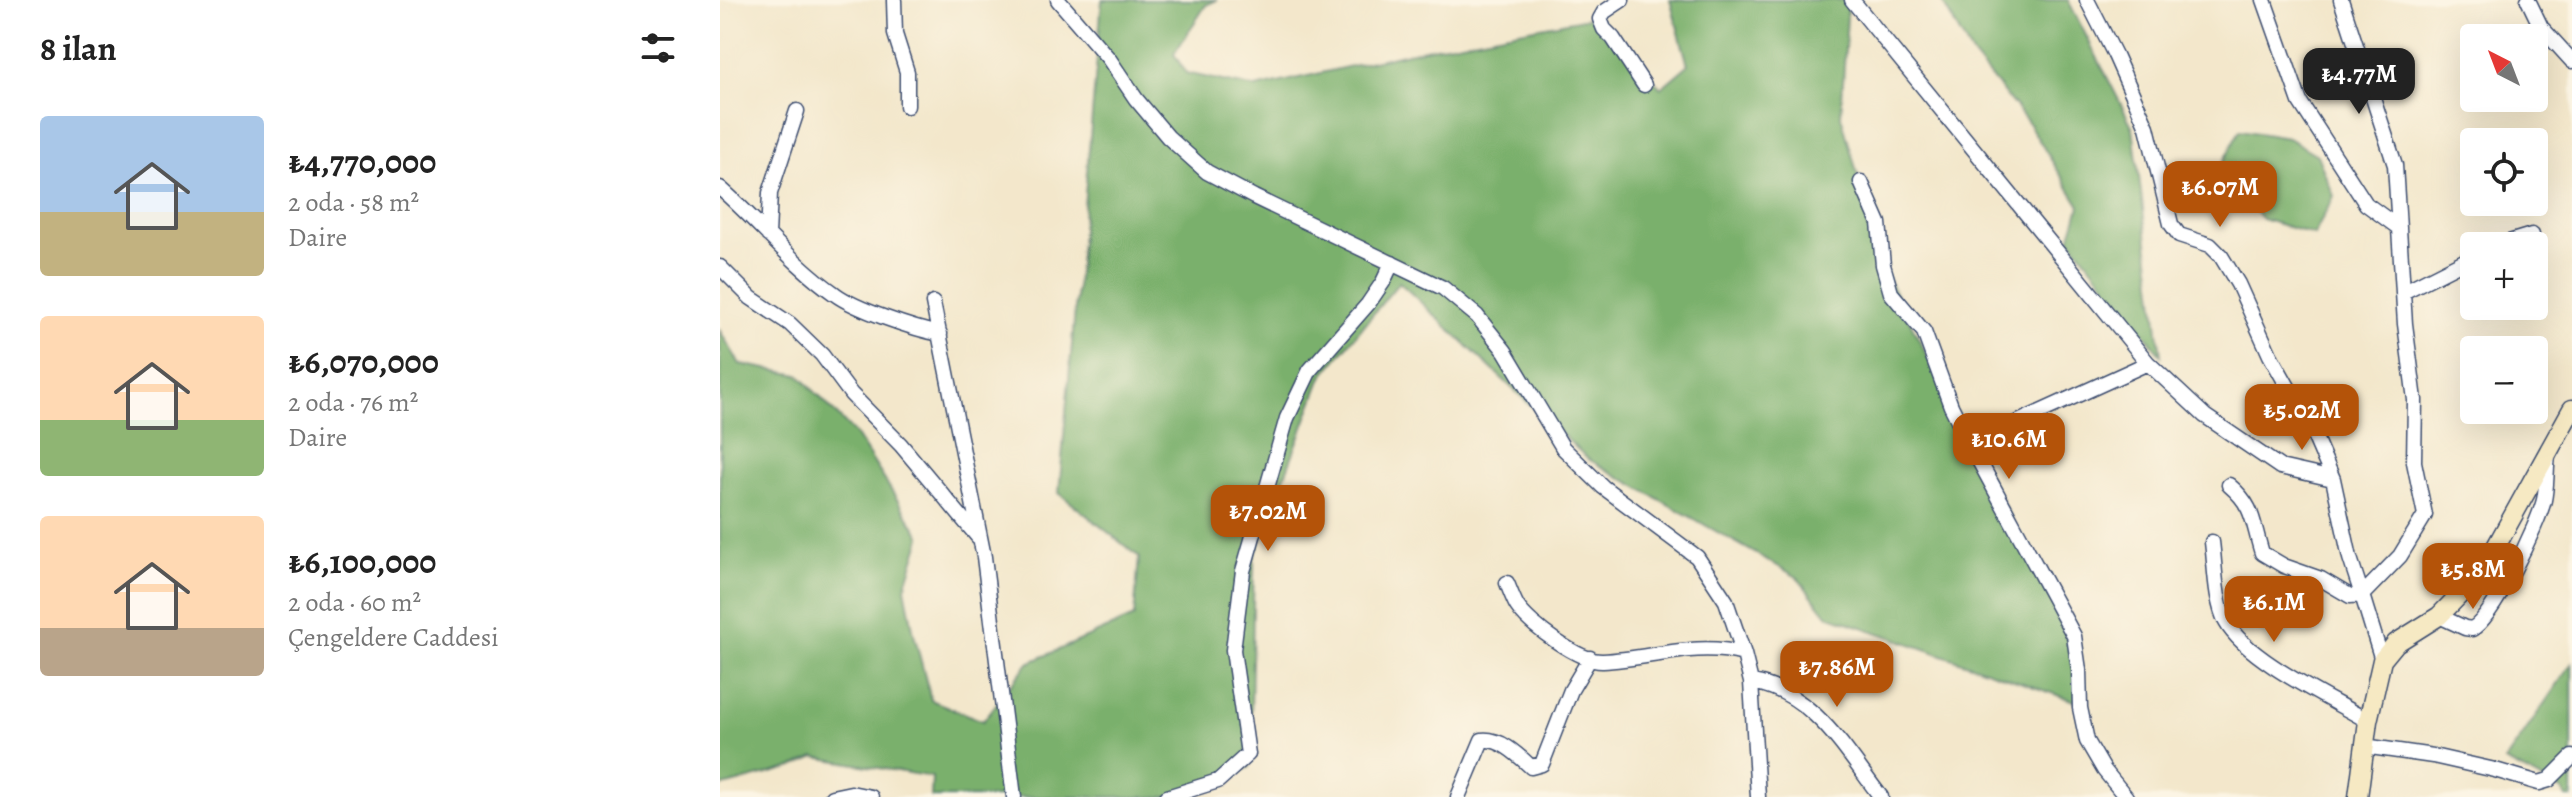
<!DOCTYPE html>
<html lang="tr">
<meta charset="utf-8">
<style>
:root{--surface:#fff;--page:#f2f2f2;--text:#222;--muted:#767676;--accent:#b45309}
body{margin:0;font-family:Alegreya,serif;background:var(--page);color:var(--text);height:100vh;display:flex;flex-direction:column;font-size:30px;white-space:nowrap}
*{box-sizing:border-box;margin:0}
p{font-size:26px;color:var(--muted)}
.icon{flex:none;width:44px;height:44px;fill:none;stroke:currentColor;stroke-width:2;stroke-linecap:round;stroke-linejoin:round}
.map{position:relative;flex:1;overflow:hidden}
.panel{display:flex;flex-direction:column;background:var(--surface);width:720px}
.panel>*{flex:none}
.needle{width:52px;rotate:318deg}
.buttons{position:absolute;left:1740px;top:24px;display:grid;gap:16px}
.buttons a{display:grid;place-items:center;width:88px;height:88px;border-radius:8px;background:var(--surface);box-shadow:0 8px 32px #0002;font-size:40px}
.price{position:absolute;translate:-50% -68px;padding:0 18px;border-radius:16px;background:var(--accent);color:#fff;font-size:26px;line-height:52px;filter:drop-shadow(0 2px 4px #0008)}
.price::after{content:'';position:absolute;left:50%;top:48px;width:24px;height:18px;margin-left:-12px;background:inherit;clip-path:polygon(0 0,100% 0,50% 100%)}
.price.active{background:#222;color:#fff}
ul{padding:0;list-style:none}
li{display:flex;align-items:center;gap:24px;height:200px;padding:0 40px}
li span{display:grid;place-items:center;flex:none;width:224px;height:160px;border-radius:8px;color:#555}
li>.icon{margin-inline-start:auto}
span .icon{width:96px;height:96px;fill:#fffc;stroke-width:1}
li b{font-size:34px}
h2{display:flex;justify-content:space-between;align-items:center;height:96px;padding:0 40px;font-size:34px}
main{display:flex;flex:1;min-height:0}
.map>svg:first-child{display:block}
.forest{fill:#7ab06c;stroke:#4a7065;stroke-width:2}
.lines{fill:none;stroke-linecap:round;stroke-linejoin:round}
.street-casing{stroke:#3b4b6e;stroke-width:17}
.secondary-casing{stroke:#3b4b6e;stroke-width:21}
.street{stroke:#fff;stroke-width:14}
.secondary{stroke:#f6e9c3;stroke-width:18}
</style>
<main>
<section class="panel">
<h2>8 ilan<svg class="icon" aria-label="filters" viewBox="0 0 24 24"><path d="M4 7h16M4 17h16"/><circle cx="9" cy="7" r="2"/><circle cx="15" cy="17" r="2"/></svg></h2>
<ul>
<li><span style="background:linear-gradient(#a9c7e8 60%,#c2b280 0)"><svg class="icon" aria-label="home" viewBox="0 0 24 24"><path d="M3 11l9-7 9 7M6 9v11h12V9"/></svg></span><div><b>₺4,770,000</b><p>2 oda · 58 m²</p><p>Daire</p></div></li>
<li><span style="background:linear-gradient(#ffd9b3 65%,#8fb573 0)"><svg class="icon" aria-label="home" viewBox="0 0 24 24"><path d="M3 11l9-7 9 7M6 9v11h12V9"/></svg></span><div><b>₺6,070,000</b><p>2 oda · 76 m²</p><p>Daire</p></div></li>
<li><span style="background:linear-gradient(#ffd9b3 70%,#b9a48a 0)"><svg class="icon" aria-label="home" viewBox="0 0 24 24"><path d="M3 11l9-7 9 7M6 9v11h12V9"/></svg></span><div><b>₺6,100,000</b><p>2 oda · 60 m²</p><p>Çengeldere Caddesi</p></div></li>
</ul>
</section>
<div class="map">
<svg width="1852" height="797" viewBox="0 0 1852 797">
<rect width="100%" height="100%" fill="#fcf5e5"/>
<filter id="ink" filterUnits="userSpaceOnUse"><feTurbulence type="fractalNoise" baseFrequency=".0125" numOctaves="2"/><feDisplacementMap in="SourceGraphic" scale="16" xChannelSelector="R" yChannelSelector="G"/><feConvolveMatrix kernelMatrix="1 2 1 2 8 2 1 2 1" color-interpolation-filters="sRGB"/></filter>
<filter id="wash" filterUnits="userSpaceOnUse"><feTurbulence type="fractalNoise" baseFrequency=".006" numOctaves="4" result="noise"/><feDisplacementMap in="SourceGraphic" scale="32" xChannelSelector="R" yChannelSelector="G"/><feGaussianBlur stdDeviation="1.8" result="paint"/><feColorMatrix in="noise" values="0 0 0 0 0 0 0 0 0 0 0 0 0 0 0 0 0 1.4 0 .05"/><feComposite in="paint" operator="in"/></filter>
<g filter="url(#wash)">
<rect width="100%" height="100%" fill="#f3e7cb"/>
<path class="forest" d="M382,0H497L486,5L454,54L466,73L536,88L705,49L873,17L941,88L968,65L950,0H1128L1121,116L1166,275L1348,631L1360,703L1107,615L1077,577L868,459L679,282L602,377L534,558L530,767L459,797H211L212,777L95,757L73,767L0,787V331L20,364L79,375L136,435L201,537L185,588L194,634L211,700L263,721L308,663L414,617L419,557L339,493Z
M1221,0H1348L1413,128L1441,355L1350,239L1360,206L1307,121L1253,56Z
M1520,130L1568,138L1597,155L1614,196L1594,235L1542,219L1498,171Z
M1852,663V797H1847L1842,790L1785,761Z"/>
</g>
<g filter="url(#ink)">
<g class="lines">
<g class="street-casing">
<path id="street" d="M174,0L175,34L187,72V106
M338,0L389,59L416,99L448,137L487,172L534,197L723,288L757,316L785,351L843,448L883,487L977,557L1006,601L1024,654L1031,682L1038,797
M902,0L884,12L880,19L884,29L893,38L924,85
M1132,0L1428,363L1485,416L1560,467L1613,479L1630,558L1642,595L1630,596L1601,579L1564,566L1542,553C1532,522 1535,507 1509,485
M1367,0L1395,55L1427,127L1451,224L1459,235L1490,245L1501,256L1518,284L1550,355L1590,426L1613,479
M1544,0L1580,102L1646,204L1679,228
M1621,0L1675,165L1685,324L1695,400L1694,462L1705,515L1680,556L1642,595L1662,660
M1808,0L1821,27L1852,61
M1141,182L1159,223L1163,265L1171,293L1204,332L1231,406L1250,444L1354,636L1359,670L1360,708L1367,741L1384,770L1406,797
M0,188C39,222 72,264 115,294C135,309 194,329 220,334
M48,235L50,193L77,111
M1776,246L1812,235
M0,267L31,298L70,324L102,355L131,394L181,445L258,537
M1683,292L1754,256
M213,303L264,557L294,797
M1250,444L1428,363
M1492,542C1495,564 1495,602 1506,622C1527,660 1609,698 1648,721
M787,583C790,590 793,599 797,606C809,625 860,662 883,661C931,659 976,641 1024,654
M1719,616L1745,628L1752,629C1773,618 1818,525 1824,500C1827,486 1826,470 1828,456
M1031,682C1093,691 1126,752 1161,797
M1644,746L1713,756L1775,770L1819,783L1829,780L1852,757
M112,797L131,793L151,797
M447,797L498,781L528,754L513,650L523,571L567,418L590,370L648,304L663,282L672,263
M738,797L762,740C781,738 798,755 811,767L822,764L851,690L870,658"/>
</g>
<g class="secondary-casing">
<path id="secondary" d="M1638,797L1648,721L1662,660L1676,643L1719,616L1751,583L1773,552L1852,409"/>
</g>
<use href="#street" class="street"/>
<use href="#secondary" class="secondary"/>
</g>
</g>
</svg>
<div class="buttons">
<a><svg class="needle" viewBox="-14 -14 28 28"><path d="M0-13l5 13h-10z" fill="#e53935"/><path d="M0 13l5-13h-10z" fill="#767676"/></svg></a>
<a><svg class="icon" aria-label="locate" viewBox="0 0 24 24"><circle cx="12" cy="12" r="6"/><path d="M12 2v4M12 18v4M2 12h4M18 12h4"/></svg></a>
<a>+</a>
<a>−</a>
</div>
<b class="price active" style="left:1639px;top:116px">₺4.77M</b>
<b class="price" style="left:1500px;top:229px">₺6.07M</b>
<b class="price" style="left:1582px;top:452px">₺5.02M</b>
<b class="price" style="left:1289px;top:481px">₺10.6M</b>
<b class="price" style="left:548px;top:553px">₺7.02M</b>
<b class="price" style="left:1753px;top:611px">₺5.8M</b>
<b class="price" style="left:1554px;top:644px">₺6.1M</b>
<b class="price" style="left:1117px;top:709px">₺7.86M</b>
</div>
</main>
